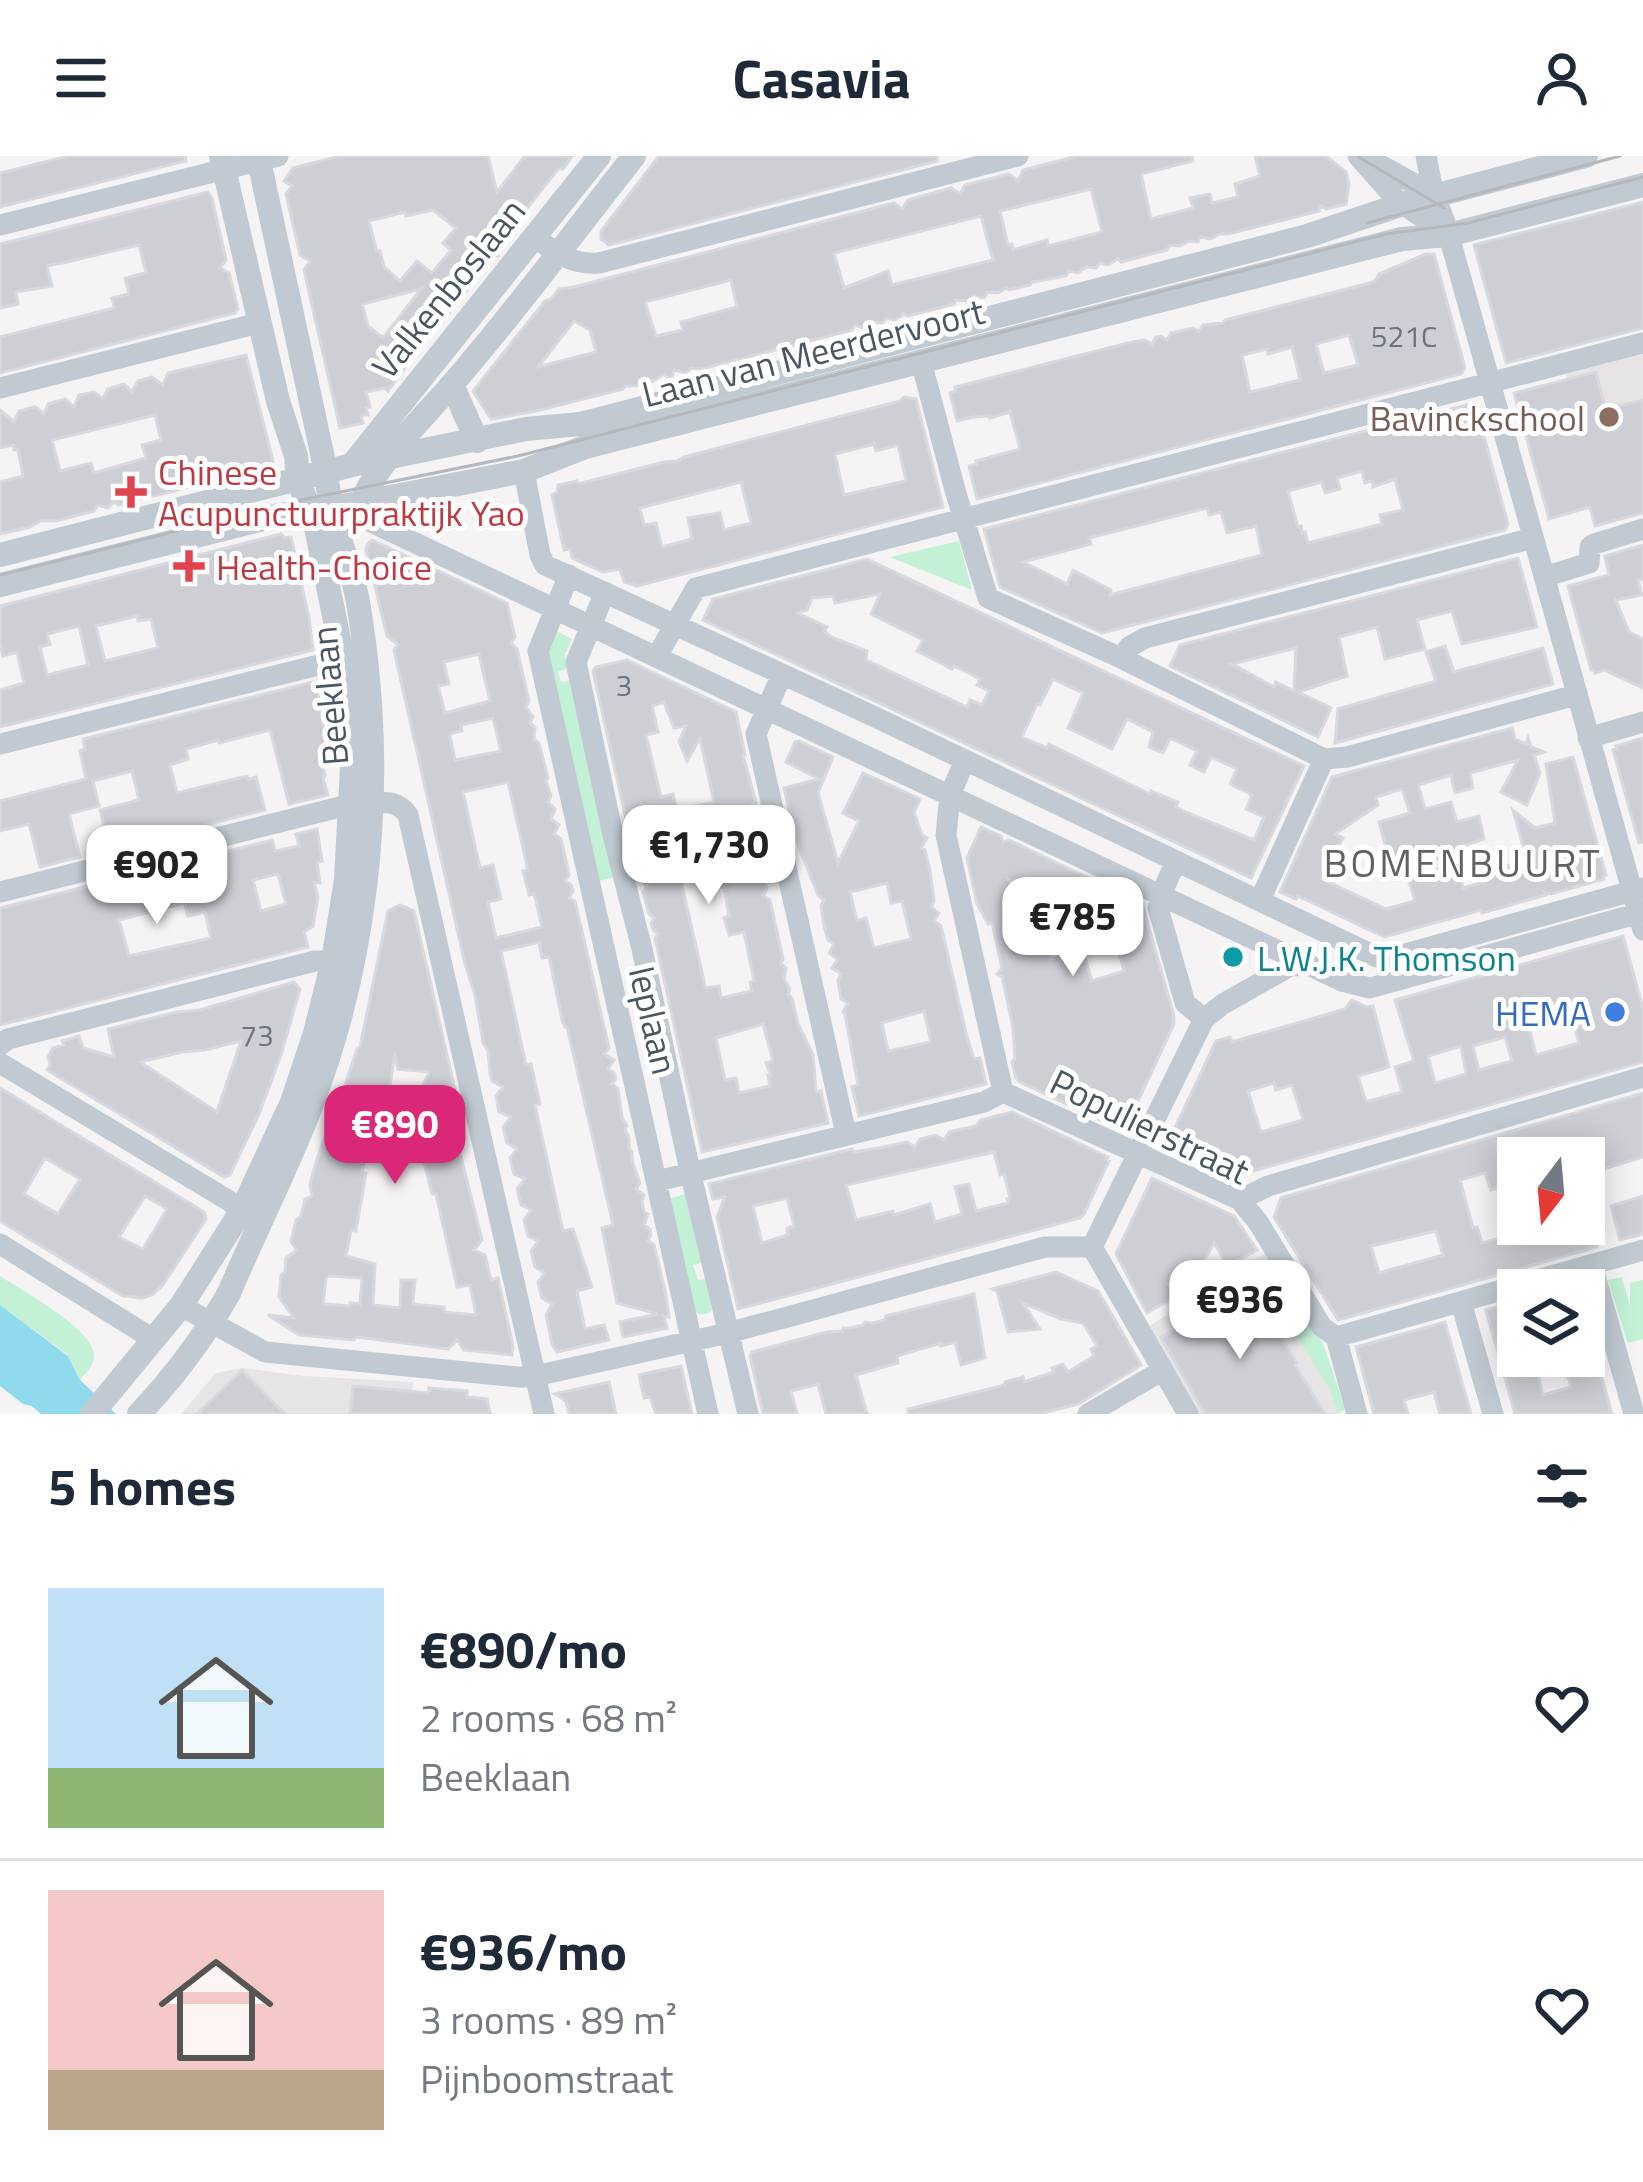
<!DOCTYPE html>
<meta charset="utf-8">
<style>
:root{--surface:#fff;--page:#f6f6f7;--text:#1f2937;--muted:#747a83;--line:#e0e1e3;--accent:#db2777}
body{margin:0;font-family:"Titillium Web",sans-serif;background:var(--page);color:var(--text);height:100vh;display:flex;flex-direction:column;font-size:45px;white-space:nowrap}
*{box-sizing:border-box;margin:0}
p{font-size:39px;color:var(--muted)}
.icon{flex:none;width:66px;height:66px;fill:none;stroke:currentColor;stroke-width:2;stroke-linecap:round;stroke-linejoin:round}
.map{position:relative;height:1258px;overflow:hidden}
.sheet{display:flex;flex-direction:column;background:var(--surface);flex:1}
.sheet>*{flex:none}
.needle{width:78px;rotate:196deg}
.buttons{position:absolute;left:1497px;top:981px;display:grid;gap:24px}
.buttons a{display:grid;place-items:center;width:108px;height:108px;border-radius:0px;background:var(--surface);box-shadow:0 6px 30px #0003;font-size:60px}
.price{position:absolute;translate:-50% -102px;padding:0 27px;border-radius:24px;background:#fff;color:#222;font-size:39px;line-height:78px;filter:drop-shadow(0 3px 6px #0008)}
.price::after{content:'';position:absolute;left:50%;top:72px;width:36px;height:27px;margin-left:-18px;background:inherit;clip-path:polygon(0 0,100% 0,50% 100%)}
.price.selected{background:var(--accent);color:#fff}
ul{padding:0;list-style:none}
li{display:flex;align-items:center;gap:36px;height:300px;padding:0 48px}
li+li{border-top:3px solid var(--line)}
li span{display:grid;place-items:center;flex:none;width:336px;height:240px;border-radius:0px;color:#555}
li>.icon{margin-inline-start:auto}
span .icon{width:144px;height:144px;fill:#fffc;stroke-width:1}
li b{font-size:51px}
h2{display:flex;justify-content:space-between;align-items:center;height:144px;padding:0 48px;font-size:51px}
header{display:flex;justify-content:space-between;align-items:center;height:156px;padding:0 48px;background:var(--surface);font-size:54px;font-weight:700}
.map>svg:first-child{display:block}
.education{fill:#e6e4e5}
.green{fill:#c3f1d5}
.water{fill:#90daee}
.building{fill:#cdcfd5;stroke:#d7d9de;stroke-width:3;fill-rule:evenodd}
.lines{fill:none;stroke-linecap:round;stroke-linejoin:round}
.minor{stroke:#c1cad2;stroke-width:21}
.tertiary{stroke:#c1cad2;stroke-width:24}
.tram{stroke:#b5b8bd;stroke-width:3}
.education-dot{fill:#8d6e63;stroke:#fff;stroke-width:4.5}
.health-dot{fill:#e0444e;stroke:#fff;stroke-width:4.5}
.culture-dot{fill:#0f9aa8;stroke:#fff;stroke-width:4.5}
.shop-dot{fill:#3f7fe0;stroke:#fff;stroke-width:4.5}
.labels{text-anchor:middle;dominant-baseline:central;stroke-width:10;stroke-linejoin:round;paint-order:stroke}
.number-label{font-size:30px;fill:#6b747e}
.street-label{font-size:36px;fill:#4a5661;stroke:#fff}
.education-label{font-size:36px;fill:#785e54;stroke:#fff;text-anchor:end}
.health-label{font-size:36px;fill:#be3a42;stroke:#fff;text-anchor:start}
.culture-label{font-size:36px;fill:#0d838f;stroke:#fff;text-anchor:start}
.shop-label{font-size:36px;fill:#366cbe;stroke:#fff;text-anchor:end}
.neighbourhood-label{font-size:39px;letter-spacing:3px;fill:#5f6368;stroke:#fff}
</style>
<header><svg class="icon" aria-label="menu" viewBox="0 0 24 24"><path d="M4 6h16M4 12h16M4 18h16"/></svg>Casavia<svg class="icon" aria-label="person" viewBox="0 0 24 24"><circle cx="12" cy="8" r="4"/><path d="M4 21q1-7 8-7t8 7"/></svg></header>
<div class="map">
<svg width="1643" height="1258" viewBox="0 0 1643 1258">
<rect width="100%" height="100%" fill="#f5f3f3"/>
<path class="education" d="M1643,198V303L1590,316L1566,218Z
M1269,1095L1324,1190L1339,1258H1189L1141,1175Z
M242,1212L304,1220L413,1226L410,1258H181L216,1217Z"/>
<path class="green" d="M959,385L972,434L890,401Z
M552,473L572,483L565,498L567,513L558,515L561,526L569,525L614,721L596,726L545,506Z
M685,1038L701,1107L693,1109L698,1124L705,1123L712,1153L709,1157L701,1159L694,1155L668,1043Z
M1280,1113L1324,1190L1345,1253L1339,1258L1330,1234L1303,1190L1256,1128Z
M0,1120C22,1135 94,1173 94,1199C94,1210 86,1216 80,1224L68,1199L0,1149Z
M1622,1121L1630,1150V1127L1643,1124V1183L1628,1187L1608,1124Z"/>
<path class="water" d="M0,1149L68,1200L80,1224L116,1258H41L32,1250L23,1248L0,1230Z"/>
<path class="building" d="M69,0H185L186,5L0,51V17Z
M340,0H488L497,36L525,0H572L563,13H558L521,60L522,64L496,92L498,100H490L476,123L467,128L468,133L437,173H433L388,235L385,232L366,236L370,251L366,252L368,259H361L363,267L340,272L304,114L310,105L300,99L286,38L292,30L284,25L293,12ZM433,54L456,72L443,87L451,94L432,117L417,105L400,125L384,111L380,95L377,96L369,65L405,56L406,60ZM421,133L383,182L368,170L362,148Z
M659,0H937V5L609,89L601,83V75Z
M1078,0H1192L1193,5L1141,18L1151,63L1193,52L1190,42L1210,38L1212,47L1238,41L1235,28L1260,20L1255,0H1326L1346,16L1349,28L1346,48L1326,53L1321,50L1319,55L1228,78H1220L1210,83L1200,81L1198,86L1189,85L1180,90L1170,89L1167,94L1121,106L1118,103L1108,109L1100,107L1096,112L1086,111L1078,117L1069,115L1066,120L1032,126L1030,129L1009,134L1006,132L998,137L987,136L985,141L979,142L975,140L967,145L956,144L954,148L908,160L904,158L895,164L886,162L883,167L874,166L864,172L855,169L852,174L702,213L691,212L686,217L674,214L671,225L664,218L653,225H646L636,230H625L623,233L536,255L491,263L473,235L545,145L551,143L559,133L574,131L894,47L902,53L908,44L951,32L960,38L965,29L1009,18L1018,25L1023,14ZM1091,33L1102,76L1048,90L1047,84L1013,94L1012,88L1008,89L1000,55ZM981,60L993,104L892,129L888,115L844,132L834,97ZM731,124L737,151L681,166L683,174L656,180L645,146ZM574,165L590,174L596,196L538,211Z
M208,36L212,42L226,104L220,112L229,117L238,153L235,157L0,217V181L110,153L114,151L112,142L129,138L125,122L146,117L139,89L62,107L47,110L52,130L16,136L18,148L0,152V88Z
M1643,46V172L1506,207L1474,89Z
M1426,98H1434L1465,212L1461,218L977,343L969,310L977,308L976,305L1020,293L1010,256L990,262V260L973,261L957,265L950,237L956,235L955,231L1132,186L1145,184L1152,188L1156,181L1161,180L1167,184L1171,177L1193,172L1199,175L1203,169L1223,167L1225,164L1370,127L1376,124L1379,118ZM1349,179L1358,209L1324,217L1316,188ZM1292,191L1300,224L1250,236L1242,199L1267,193L1268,198Z
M246,199L273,305L269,311L119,349L113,346L108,352L98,349L94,355L55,365H40L30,371L0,378V326L23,320L18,293L14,294L13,289L0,292V254L14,266L19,255L35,251L44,258L48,248L65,243L74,251L79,239L94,236L103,243L108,233L124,228L132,236L138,225L152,221L163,229L168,217ZM155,259L161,284L142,289L146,302L94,317L91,307L60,315L52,284Z
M1596,216L1604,248L1615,251L1643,244V357L1595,370L1590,351L1549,363L1514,237Z
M904,241L916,243L943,351L637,430L624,426L620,413L603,416L572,402L570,393L564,394L552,339L557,336L558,329L577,325L578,328L664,306L677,305L684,301L900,245ZM874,288L876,295L898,289L906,325L844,339L835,298ZM741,326L751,367L724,374L720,357L688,362L692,383L662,391L656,367L644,369L640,352Z
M1470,248L1476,251L1508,368L1505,374L1102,477L1000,431L984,373ZM1362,315L1365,327L1372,325L1373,331L1395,323L1403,354L1380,359L1382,368L1308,387L1305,376L1302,377L1301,370L1298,371L1288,335L1322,326L1325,337L1340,333L1337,322ZM1207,352L1209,359L1221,356L1227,377L1256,370L1262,399L1110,439L1111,434L1073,414L1067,428L1023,406L1091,388L1089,382Z
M281,378L285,382L291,381L309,462L313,494L0,571V534L24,527L17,496L3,500L0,487V450ZM137,460L138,465L151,463L158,492L105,505L96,470ZM79,470L88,509L47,519L40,491L50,488L47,478Z
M372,384L507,447L515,481L511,487L517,493L529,545L526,551L533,561L530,567L535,571L534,583L539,587L548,622L546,625L551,640L548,646L555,653L551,663L559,669L554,678L561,683L569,719L565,725L571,729L573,735L569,742L575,745L609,892L604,898L614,904L608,913L614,917L616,923L612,928L618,933L622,962L627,970L625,973L629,982V993L632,995V1005L640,1027L636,1033L644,1039L642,1045L644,1056L648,1058L644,1069L650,1073L651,1078L648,1085L654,1089L665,1135L669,1161L664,1160L667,1172L623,1181L620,1166L658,1158L617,1147L602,1072L613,1069L567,871H565L562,863L549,801L542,802L539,786L501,795L526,909L531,908L540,948L535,949L563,1075L573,1073L592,1131L577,1135L585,1173L604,1169L609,1184L557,1196L552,1188L546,1159L552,1148L542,1142L538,1126L545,1117L535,1111L531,1095L538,1085L528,1080L524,1064L531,1054L521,1049L517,1033L525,1023L514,1018L510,1002L517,993L507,987L503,971L511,961L499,956L496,940L503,931L492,925L490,917L488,895L483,886L475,839L465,808L394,494L398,489L387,480L366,394L367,389ZM479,498L490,545L445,557L438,530L449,528L444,506ZM493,562L501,595L455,604L450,580L452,577L462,575L461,569ZM508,626L528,714L523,715L529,739L534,737L542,771L496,782L488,746L501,743L493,709L480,712L463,636Z
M1643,389V423L1638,424L1642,439L1616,444L1629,476L1643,483V532L1604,514L1595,517L1594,514H1591L1568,430L1609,419L1605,400Z
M1518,402L1537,471L1462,488L1452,455L1417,464L1425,493L1385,503L1377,471L1339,481L1347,520L1298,536L1331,552L1318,581L1170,510L1180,489ZM1296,492L1294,535L1276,526L1274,531L1232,508Z
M867,403L1304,610L1251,722L703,464L713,443ZM880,438L871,458L923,484L917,495L952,513L954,510L980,523L977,529L989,535L982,549L970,544L967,551L866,504L867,495L831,481L824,475L827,471L798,457L807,454L812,442L833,440L835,447ZM1053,523L1083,537L1068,572L1112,593L1127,563L1153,576L1149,591L1163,597L1170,582L1197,595L1190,609L1204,616L1211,601L1237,613L1230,628L1252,639L1246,653L1264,661L1254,684L1188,657L1176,651L1178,646L1151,635L1150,638L1049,588L1047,592L1022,581L1037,548L1040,549Z
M1445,490L1454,516L1543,492L1553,528L1335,587L1338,553L1436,525L1426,496Z
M627,504L736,556L745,599H743L756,647L752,648L760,677L757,678L758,693L767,733L763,740L770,744L783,803L781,808L786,812L784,823L790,833L788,838L792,842L798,868L813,899L816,936L821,935L828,967L702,996L655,782L658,778L653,774L651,767L654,762L649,758L643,736L647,730L640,724L642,715L636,705L639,699L632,690L593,515L596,511ZM664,546L674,572L686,570L679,585L687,605L700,582L714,646L677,654L673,638L661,641L646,579L658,576L652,550ZM707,665L714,692L700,696L709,734L724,731L729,760L724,762L729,779L744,776L754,825L750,826L752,835L721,842L719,830L706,832L705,830L677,707L688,704L682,671ZM763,868L773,905L766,907L771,919H768L770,930L739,937L736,922L725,924L716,882Z
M317,525L326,589L321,591L325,606L322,607L325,619L323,623L328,639L289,648L270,574L219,587L218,584L186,593L188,603L170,609L177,637L247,620L248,623L256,621L265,654L110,693L100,654L139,644L132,615L93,625L99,650L69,658L80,701L40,711L29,668L0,675V645L86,623L80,595L85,593L83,583Z
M1512,572L1515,583L1526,588L1528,582L1531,591L1544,596L1534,599L1540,617L1527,649L1501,636L1518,604L1470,617L1473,632L1455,637L1451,619L1418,629L1425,653L1451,646L1457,666L1479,660L1484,683L1452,694L1463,732L1488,725L1484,713L1498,709L1499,711L1528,708L1513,654L1535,672L1555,667L1546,608L1573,601L1606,719L1603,720L1604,723L1551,738L1545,736L1546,739L1510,749L1482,757L1481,754L1384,781L1298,740L1296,743L1280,736L1332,621ZM1402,633L1410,657L1379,666L1393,716L1406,715L1415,745L1386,753L1322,723L1343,682L1335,678L1378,649L1376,641Z
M1643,582V686L1639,687L1613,594L1617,593L1616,590Z
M799,585L833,601L818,637L838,707L859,665L843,657L863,617L920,643L914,656L922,679L927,682L921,692L925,694L930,714L934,745L931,751L939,757L934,765L941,770L967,881L974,903L980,902L986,928L859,960L852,931L858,929L854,907L845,858L843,856L848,847L841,843L838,824L841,818L832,812L838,803L829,797L834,788L828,784L824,770L821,750L824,744L818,739L795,681L784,632L819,623L786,606L795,586ZM887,727L891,747L902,745L911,783L874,792L866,762L857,765L850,736ZM924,855L931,886L888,895L882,867Z
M981,671L1001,680L1003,686L1009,684L1099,727L1101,732L1106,730L1142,747L1174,860V868L1124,975L1018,925L1016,922L1012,906L1015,902L1013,872L1002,820L997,818L1002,812L992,767L988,768L977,748L967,702ZM1008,723L1136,782L1114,779L1124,815L1092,825L1083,795L1051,803L1045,779L1051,769L1024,765Z
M317,673L322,705L317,706L320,727L314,726L318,741L313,770L304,776L308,791L0,869V752L272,684L275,695L299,690L296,678ZM278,718L286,748L261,755L253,724ZM184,747L188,760L205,756L211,782L129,800L119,764Z
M400,749L414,755L455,934H453L454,940L451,939L457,964L455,977L482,1084L474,1094L485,1099L491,1124L498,1122L513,1191L512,1199L464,1194L457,1184L448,1193L357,1181L354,1184L299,1179L268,1159L294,1162L279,1141L281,1119L285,1116L286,1102L297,1094L291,1086L296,1064L301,1060L305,1043L312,1040L310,1029L315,1009L325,981L329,978L357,893L360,891L388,755ZM395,896L398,913L429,916L418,941L404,944L408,965L417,962L425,995L403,989L404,1006L422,1005L425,1010L432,1038H436L457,1131L470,1129L476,1159L444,1156V1151L413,1148L415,1124H401L400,1152L373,1149L375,1108L346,1100L351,1074L356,1075L366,1017L362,1016L370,981L354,977L384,970ZM329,1120L362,1122L360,1148L350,1147V1150L323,1148L326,1122Z
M1623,780L1643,852V906L1228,1022L1165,993L1216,885L1230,881L1232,886L1345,853L1352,844L1367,851L1373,850L1389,911L1358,920L1366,946L1380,942L1402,936L1395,911L1414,905L1395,844ZM1567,846L1579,887L1536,899L1525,857ZM1505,881L1512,905L1479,914L1473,890ZM1461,890L1466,918L1435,927L1428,900ZM1274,927L1276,934L1292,929L1303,964L1261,976L1248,935Z
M294,826L300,833L281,899L259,958L230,1019L224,1021L47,914L50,909L48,901L53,892L64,889L62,885L79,880L83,892L114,901L108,873L177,856L200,854ZM241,885L217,956L140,906L182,896L205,894Z
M0,932L204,1056L206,1063L191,1086L162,1130L152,1139L142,1142L123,1140L0,1065ZM45,1002L80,1023L58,1058L24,1038ZM145,1040L167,1053L143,1093L119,1081Z
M1643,937V1001L1584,1019V996L1562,1002H1518V1027L1491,1034L1485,1017L1460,1024L1473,1072L1477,1071L1482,1087L1549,1068H1590L1597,1091L1338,1164L1274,1061L1281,1042ZM1436,1075L1443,1099L1379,1117L1371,1090Z
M1012,956L1108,1001L1106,1004L1109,1005L1084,1058L1080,1062L738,1153L717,1061L725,1041L713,1043L709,1028L852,993L853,996L879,992L907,986L915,991L920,983L936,979L944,984L949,976L976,970L981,964ZM994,996L1000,1019L1004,1018L1010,1042L1007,1043L1008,1047L976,1055L969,1028L955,1031L962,1058L935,1066L930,1048L894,1059L893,1055L856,1064L846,1029ZM787,1042L794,1070L787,1072L788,1079L762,1087L753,1050Z
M1152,1022L1234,1060L1257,1094L1228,1110L1214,1087L1201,1110L1168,1128L1176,1140L1147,1157L1116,1098Z
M1643,1040V1078L1620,1084L1611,1050Z
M1056,1116L1098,1135L1141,1209L1078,1248L1038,1258H909L908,1253L1005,1229V1226L1023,1221L1024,1226L1054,1216L1052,1212L1063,1208L1068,1216L1094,1200L1091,1193L1097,1190L1083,1167L1061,1163L1023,1147L1040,1173L1008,1176L997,1135L992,1133Z
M1252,1130L1264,1155L1292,1199L1297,1207L1295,1209L1325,1258H1205L1161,1181Z
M974,1138L985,1202L961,1209L955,1186L941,1190V1187L897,1200L898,1207L856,1219L867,1258H826L818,1228L791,1235L797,1258H763L750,1200L752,1196L827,1176L842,1175L843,1172H851L863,1169L865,1166L873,1167L885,1164L886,1160Z
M1518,1145V1200H1533L1543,1239L1571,1231L1562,1200H1584V1173L1588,1172L1612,1258H1515L1486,1154Z
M1445,1166L1471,1258H1440L1434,1236L1404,1244L1408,1258H1374L1356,1191Z
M681,1210L692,1258H656L650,1241L644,1242L639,1219Z
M242,1214L285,1258H197Z
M609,1226L616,1258H569L566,1245L555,1238Z
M353,1230L429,1237V1232L467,1235V1241L487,1243L490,1258H350Z"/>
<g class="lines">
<path class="minor" d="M1358,0L1397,44L1448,79
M1426,0L1433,35L1446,69L1643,774
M1368,2L1436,40
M0,69L278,0
M535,81C555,97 572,109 599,107L1018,0
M921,205L955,334L988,442L1121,502L1324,603L1347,601L1576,539
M0,232L259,167
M524,315L540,399L545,409L873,560L1377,801H1394L1643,732
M360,347L363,361L373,367L1342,825L1370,832L1643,756
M569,419L538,495L708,1258
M1544,421L1589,407L1590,391L1594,388L1643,373
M605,436L576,506L613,679L642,793L690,1015L748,1258
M657,500L696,432L1643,187
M1121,502L1129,491L1145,482L1533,382
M782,518L756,578L846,978
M1588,582L1643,566
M0,588L343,503
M965,604L950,639L946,679L1003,936
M372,647C388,646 398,645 408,659L544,1258
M1176,705L1161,739L1158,752L1185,847L1204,863
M0,736L352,648
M1260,744L1324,603
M0,889L8,883L315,805H333
M0,907L256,1061
M657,1025L984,946L1003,936L1240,1044L1258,1066L1322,1171L1336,1181L1357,1258
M1240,1044L1268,1030L1643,921
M0,1088L153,1183
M1092,1091L1204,863L1223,848L1290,810L1310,809
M1092,1091L1188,1258
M1592,1109L1634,1258
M1461,1146L1493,1258
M181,1150L265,1196L518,1221L535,1220L728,1177L1045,1091H1092
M1336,1181L1643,1094
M1088,1258L1163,1214"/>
<path class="tertiary" d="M452,229L477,285
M352,309L599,0
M356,357C378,303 419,267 455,225C518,152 575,75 634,0
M0,399L352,309L526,273L580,268L1307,80L1403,48L1586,0
M0,429L279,359L360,347L524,315L585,291L1402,83L1448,79L1643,29
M92,1258L181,1150L242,1054L292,946L315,877L333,805L346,724L352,611L343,503L315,367L298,324L296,300L278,245L221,0
M139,1258C174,1221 204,1181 229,1137C255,1075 286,1015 310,953C365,812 383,652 366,503C362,471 358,434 347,404C336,374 329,348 326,316L258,0"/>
<path class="tram" d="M1357,0L1444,52
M1367,67L1620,0
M0,419L306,343L518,300L1386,78L1468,67L1643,21"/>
</g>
<circle class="education-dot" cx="1609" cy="261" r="12"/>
<g class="health-dot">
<path d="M125 318h12v12h12v12h-12v12h-12v-12h-12v-12h12z"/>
<path d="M183 392h12v12h12v12h-12v12h-12v-12h-12v-12h12z"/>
</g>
<circle class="culture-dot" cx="1233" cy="801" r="12"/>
<circle class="shop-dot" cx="1615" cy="856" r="12"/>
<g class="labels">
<g class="number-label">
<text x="1404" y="180">521C</text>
<text x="624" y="529">3</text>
<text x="257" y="879">73</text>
</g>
<g class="street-label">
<text transform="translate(448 132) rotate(-51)">Valkenboslaan</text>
<text transform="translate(813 196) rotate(-14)">Laan van Meerdervoort</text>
<text transform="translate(329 540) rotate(-95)">Beeklaan</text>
<text transform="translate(654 864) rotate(77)">Ieplaan</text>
<text transform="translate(1150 970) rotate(26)">Populierstraat</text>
</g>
<g class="education-label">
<text x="1585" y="261">Bavinckschool</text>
</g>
<g class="health-label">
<text x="158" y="315">Chinese<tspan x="158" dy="41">Acupunctuurpraktijk Yao</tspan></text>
<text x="216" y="410">Health-Choice</text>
</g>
<g class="culture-label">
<text x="1257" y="801">L.W.J.K. Thomson</text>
</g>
<g class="shop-label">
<text x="1591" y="856">HEMA</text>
</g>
<g class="neighbourhood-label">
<text x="1463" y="706">BOMENBUURT</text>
</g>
</g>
</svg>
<div class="buttons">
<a><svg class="needle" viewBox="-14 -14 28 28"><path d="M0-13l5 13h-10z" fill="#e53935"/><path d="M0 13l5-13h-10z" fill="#747a83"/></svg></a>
<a><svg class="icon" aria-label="layers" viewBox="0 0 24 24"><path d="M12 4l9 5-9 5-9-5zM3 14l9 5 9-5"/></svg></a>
</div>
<b class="price" style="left:709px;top:751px">€1,730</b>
<b class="price" style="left:157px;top:771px">€902</b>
<b class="price" style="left:1073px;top:823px">€785</b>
<b class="price selected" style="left:395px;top:1031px">€890</b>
<b class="price" style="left:1240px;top:1206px">€936</b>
</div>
<section class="sheet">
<h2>5 homes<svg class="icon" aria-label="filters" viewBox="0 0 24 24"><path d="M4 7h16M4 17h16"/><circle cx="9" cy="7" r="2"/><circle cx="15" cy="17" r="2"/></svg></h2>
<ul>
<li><span style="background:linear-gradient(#bfe0f5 75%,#8fb573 0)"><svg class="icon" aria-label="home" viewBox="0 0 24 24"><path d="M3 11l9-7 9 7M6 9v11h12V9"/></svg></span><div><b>€890/mo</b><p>2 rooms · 68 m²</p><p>Beeklaan</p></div><svg class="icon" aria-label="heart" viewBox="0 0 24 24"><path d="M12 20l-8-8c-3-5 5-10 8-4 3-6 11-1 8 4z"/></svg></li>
<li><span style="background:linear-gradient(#f6c9c9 75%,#b9a48a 0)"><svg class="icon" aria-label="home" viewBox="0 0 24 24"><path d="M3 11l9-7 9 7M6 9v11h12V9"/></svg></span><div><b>€936/mo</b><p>3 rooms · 89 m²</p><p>Pijnboomstraat</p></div><svg class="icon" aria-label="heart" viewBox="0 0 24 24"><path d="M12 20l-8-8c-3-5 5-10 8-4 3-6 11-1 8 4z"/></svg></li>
</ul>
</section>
